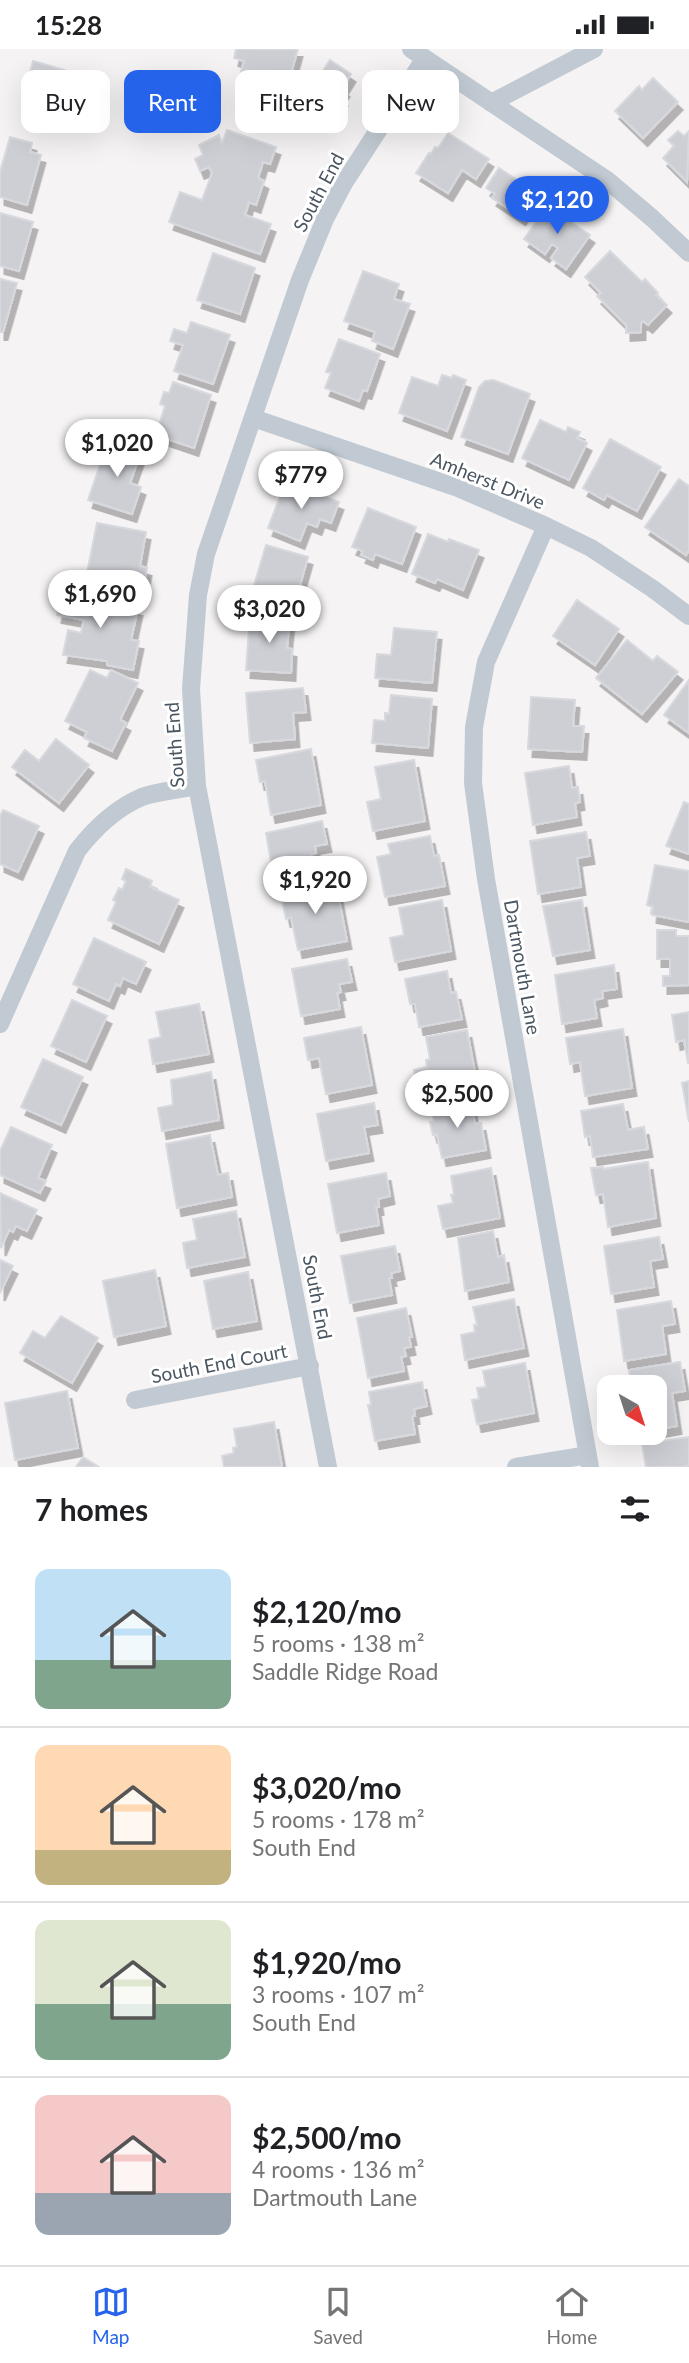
<!DOCTYPE html>
<meta charset="utf-8">
<style>
:root{--surface:#fff;--page:#f6f6f6;--text:#202124;--muted:#757577;--line:#e0e0e0;--accent:#2563eb}
body{margin:0;font-family:Lato,sans-serif;background:var(--page);color:var(--text);height:100vh;display:flex;flex-direction:column;font-size:26px;white-space:nowrap}
*{box-sizing:border-box;margin:0}
p{font-size:23px;color:var(--muted)}
.icon{flex:none;width:38px;height:38px;fill:none;stroke:currentColor;stroke-width:2;stroke-linecap:round;stroke-linejoin:round}
.map{position:relative;height:1418px;overflow:hidden}
.details{display:flex;flex-direction:column;background:var(--surface);flex:1}
.details>*{flex:none}
.banner{position:absolute;left:21px;top:21px;width:648px;height:63px;display:flex;gap:14px}
.needle{width:46px;rotate:141deg}
.fabs{position:absolute;left:597px;top:1326px;display:grid;gap:14px}
.fabs a{display:grid;place-items:center;width:70px;height:70px;border-radius:14px;background:var(--surface);box-shadow:0 7px 28px #0002;font-size:35px}
.price{position:absolute;translate:-50% -60px;padding:0 16px;border-radius:24px;background:#fff;color:#222;font-size:23px;line-height:46px;filter:drop-shadow(0 2px 4px #0008)}
.price::after{content:'';position:absolute;left:50%;top:42px;width:21px;height:16px;margin-left:-10px;background:inherit;clip-path:polygon(0 0,100% 0,50% 100%)}
.price.active{background:var(--accent);color:#fff}
ul{padding:0;list-style:none}
li{display:flex;align-items:center;gap:21px;height:175px;padding:0 35px}
li+li{border-top:2px solid var(--line)}
li span{display:grid;place-items:center;flex:none;width:196px;height:140px;border-radius:14px;color:#555}
li>.icon{margin-inline-start:auto}
span .icon{width:84px;height:84px;fill:#fffc;stroke-width:1}
li b{font-size:30px}
h2{display:flex;justify-content:space-between;align-items:center;height:84px;padding:0 35px;font-size:30px}
.chip{padding:0 24px;border-radius:14px;background:var(--surface);box-shadow:0 7px 28px #0002;font-size:24px;line-height:63px}
.chip.active{background:var(--accent);color:#fff}
.status{display:flex;justify-content:space-between;align-items:center;height:49px;padding:0 35px;background:var(--surface);direction:ltr}
.status svg{height:19px;fill:currentColor}
.tabs{display:flex;justify-content:space-around;align-items:center;height:98px;border-top:2px solid var(--line);background:var(--surface);font-size:19px;color:var(--muted)}
.tabs a{display:grid;justify-items:center;gap:4px}
.tabs .active{color:var(--accent)}
.map>svg:first-child{display:block}
.building{fill:#cdcfd5;stroke:#d7d9de;stroke-width:2;filter:url(#shadow)}
.lines{fill:none;stroke-linecap:round;stroke-linejoin:round}
.street{stroke:#c1cad2;stroke-width:18}
.labels{text-anchor:middle;dominant-baseline:central;stroke-width:6;stroke-linejoin:round;paint-order:stroke}
.street-label{font-size:19px;fill:#4a5661;stroke:#fff}
</style>
<div class="status"><b>15:28</b><svg viewBox="0 0 49 12"><path d="M0 12V9h3v3zM5 12V6h3v6zM10 12V3h3v9zM15 12V0h3v12zM26 1h20v11H26zM47 4h2v5h-2z"/></svg></div>
<div class="map">
<svg width="689" height="1418" viewBox="0 0 689 1418">
<defs>
<filter id="shadow"><feDropShadow dx="4.5" dy="8" stdDeviation="0" flood-color="#0004"/></filter>
</defs>
<rect width="100%" height="100%" fill="#f5f3f3"/>
<path class="building" d="M236,0H298L286,42L239,30L244,12L234,9Z
M330,11L351,25L343,38L345,40L340,47L343,49L329,69L298,48L311,29L316,32Z
M33,12L85,27L80,45L77,44L69,75L31,65L37,41L26,38Z
M653,29L678,53L643,89L615,62L639,37L642,41Z
M227,81L276,98L270,115L263,113L258,129L264,132L256,156L249,153L245,166L271,175L260,205L169,173L180,143L202,151L212,124L209,118L200,122L195,110L203,106L199,96L219,86L222,94Z
M678,82L684,87L689,82L687,133L663,109L674,97L668,91Z
M448,84L489,110L476,130L462,121L448,144L416,124L429,104L431,105L435,98L438,99Z
M10,88L32,94L30,103L41,106L27,156L0,148V123Z
M499,119L537,144L521,168L492,149L495,145L486,139Z
M550,154L570,168L568,171L590,186L566,220L551,209L558,199L552,195L545,205L524,190Z
M0,164L33,173L19,222L0,217Z
M610,202L642,233L645,230L658,244L656,246L667,256L648,276L643,272L641,274V283L626,284V276L597,247L601,244L585,228Z
M213,204L255,219L240,265L197,251Z
M363,222L399,235L394,250L410,255L393,300L372,292L375,283L344,272Z
M0,230L17,234L3,283H0Z
M191,273L230,286L213,335L174,322L183,296L170,292L174,280L187,284Z
M339,290L380,305L367,342L363,341L359,352L325,339L331,324L326,323Z
M442,326L452,329L453,326L466,331L447,382L399,364L412,328L438,337Z
M493,331L530,345L508,405L461,388L479,338L485,332Z
M173,333L211,346L194,399L156,386L165,357L160,355L164,343L169,344Z
M540,371L566,383L568,378L580,383L577,389L587,394L569,431L522,409Z
M610,390L661,418L637,462L607,446L604,451L583,439Z
M108,392L141,403L130,434L141,438L132,465L88,451Z
M679,430L689,437V501L686,506L645,478Z
M286,432L339,453L331,474L320,470L317,478L307,474L300,492L268,479Z
M368,459L416,478L402,515L375,505L373,511L361,506L363,502L352,498Z
M97,474L146,483L140,517L147,519L142,545L85,534Z
M428,485L448,493L449,490L479,501L463,541L437,530L435,534L412,525Z
M266,496L308,508L299,540L312,544L307,559L252,543Z
M62,541L92,547L91,550L138,559L131,591L139,592L133,621L107,616V612L63,606L68,581L81,584L84,571L57,566Z
M577,551L619,580L595,616L553,587Z
M250,566L290,569L287,599L292,600L291,624L246,621Z
M394,579L437,583L432,634L375,629L377,605L391,606Z
M627,591L653,612L657,607L678,623L642,665L596,629Z
M90,621L107,629L111,621L138,634L120,671L126,674L112,702L84,689L87,683L65,672Z
M689,631V684L664,666Z
M303,639L306,663L293,664L295,690L250,694L246,644Z
M391,646L432,650L428,699L372,694L374,671L385,672V664L389,665Z
M531,648L575,651L573,677H584L582,703L528,700Z
M56,690L89,716L59,754L12,718L25,701L39,712Z
M311,700L321,756L271,766L265,732L260,733L256,711Z
M414,711L425,772L373,782L367,753L381,750L375,718Z
M569,717L572,739L578,738L580,753L575,754L577,768L533,776L525,724Z
M684,753L689,755V805L666,797Z
M3,761L39,777L18,823L0,815V767Z
M322,772L327,795L315,797L316,804L311,805L314,822L274,830L266,784Z
M586,783L590,807L577,809L581,838L538,845L530,792Z
M430,787L434,807L439,806L445,837L385,848L377,808L391,805L388,795Z
M655,816L689,822V873L652,866L653,858L647,856Z
M126,820L152,832L150,838L179,851L159,895L108,871L116,853L113,851L119,839L122,841L126,832L122,830Z
M336,834L347,892L298,901L291,868L286,870L280,842L291,840L292,843Z
M442,851L451,902L395,913L390,889L404,886L399,859Z
M582,851L590,901L553,907L543,857Z
M657,881H676V887H689V936L663,937V927H670V910H657Z
M94,889L146,913L136,935L123,929L120,937L116,935L109,952L73,935Z
M347,910L352,933L339,935L341,943L337,944L340,960L301,967L292,920Z
M614,916L617,940L602,942L603,949L594,951L597,969L562,975L555,926Z
M447,922L451,944L456,943L462,970L419,978L415,955H410L405,930Z
M72,951L107,967L86,1013L51,997Z
M199,955L209,1005L153,1015L149,991L161,988L156,963Z
M689,963V1014H688L684,991L676,993L672,966Z
M361,978L372,1036L326,1045L319,1009L308,1011L304,989Z
M623,980L632,1039L585,1047L580,1013L570,1015L566,989Z
M467,981L477,1034L418,1046L414,1021L427,1018L426,1011L430,1010L426,988Z
M43,1010L83,1028L61,1076L21,1058Z
M211,1023L219,1071L162,1082L158,1059L173,1056L171,1031Z
M689,1032V1073L682,1034Z
M471,1053L475,1075L481,1074L486,1101L442,1109L437,1085L433,1086L430,1073L434,1072L432,1060Z
M374,1054L378,1076L364,1078L369,1104L326,1112L317,1065Z
M623,1055L628,1081L644,1078L648,1100L593,1108L590,1087L585,1088L581,1062Z
M11,1078L52,1096L38,1129L46,1132L40,1144L0,1126V1102Z
M210,1086L218,1126L228,1124L232,1148L177,1159L166,1095Z
M648,1113L656,1169L608,1178L603,1145L596,1146L591,1119L603,1118V1120Z
M491,1119L500,1169L443,1180L438,1157L453,1154L451,1146L454,1145L451,1127Z
M386,1124L390,1147L378,1150L379,1158H376L379,1176L337,1184L328,1135Z
M0,1144L37,1161L27,1182L16,1177L13,1183L9,1181L1,1199Z
M236,1162L245,1208L187,1219L183,1194L197,1191L193,1170Z
M493,1182L498,1208L504,1206L509,1233L465,1242L458,1189Z
M659,1188L663,1210L650,1212L654,1238L611,1245L604,1197Z
M395,1197L400,1222L391,1224L392,1229H389L392,1246L350,1254L341,1207Z
M0,1211L13,1217L0,1244Z
M155,1221L166,1277L114,1288L103,1232Z
M248,1223L257,1272L213,1280L204,1232Z
M514,1250L524,1299L465,1311L461,1286L475,1283L474,1276H477L473,1258Z
M671,1252L675,1275L662,1277L666,1305L624,1312L617,1261Z
M406,1259L412,1288H409L411,1298L404,1299L406,1307L401,1308L404,1322L368,1329L357,1269Z
M61,1267L98,1289L72,1334L20,1304L33,1282L45,1289Z
M680,1313L685,1342L672,1344L677,1377L654,1381V1339H632L629,1321Z
M525,1314L534,1364L477,1375L472,1351L479,1350L477,1339L486,1338L483,1322Z
M422,1333L427,1357L414,1360L415,1367H412L415,1385L375,1392L368,1356H371L369,1343Z
M67,1342L78,1399L15,1411L5,1354Z
M274,1373L282,1418H224L222,1407L234,1404L233,1399L237,1398L234,1380Z
M689,1388V1416L684,1418H646L642,1395Z
M83,1408L99,1418H76Z"/>
<g class="lines">
<path class="street" d="M411,0L607,131L652,169L689,204
M491,54L594,0
M253,369L458,439L546,477L591,499L653,540L689,567
M546,477L486,613L474,678L473,734L486,830L590,1418
M0,975L77,802C94,780 116,759 142,748C158,742 180,741 197,737
M135,1351L310,1317
M328,1418L197,737L191,640L198,546L206,505L300,231L325,170L344,134L425,9
M516,1418L588,1406"/>
</g>
<g class="labels">
<g class="street-label">
<text transform="translate(318 143) rotate(-62)">South End</text>
<text transform="translate(488 431) rotate(22)">Amherst Drive</text>
<text transform="translate(174 696) rotate(-94)">South End</text>
<text transform="translate(523 918) rotate(80)">Dartmouth Lane</text>
<text transform="translate(318 1248) rotate(79)">South End</text>
<text transform="translate(219 1314) rotate(-11)">South End Court</text>
</g>
</g>
</svg>
<div class="fabs">
<a><svg class="needle" viewBox="-14 -14 28 28"><path d="M0-13l5 13h-10z" fill="#e53935"/><path d="M0 13l5-13h-10z" fill="#757577"/></svg></a>
</div>
<b class="price active" style="left:557px;top:187px">$2,120</b>
<b class="price" style="left:117px;top:430px">$1,020</b>
<b class="price" style="left:301px;top:462px">$779</b>
<b class="price" style="left:100px;top:581px">$1,690</b>
<b class="price" style="left:269px;top:596px">$3,020</b>
<b class="price" style="left:315px;top:867px">$1,920</b>
<b class="price" style="left:457px;top:1081px">$2,500</b>
<div class="banner">
<a class="chip">Buy</a>
<a class="chip active">Rent</a>
<a class="chip">Filters</a>
<a class="chip">New</a>
</div>
</div>
<section class="details">
<h2>7 homes<svg class="icon" aria-label="filters" viewBox="0 0 24 24"><path d="M4 7h16M4 17h16"/><circle cx="9" cy="7" r="2"/><circle cx="15" cy="17" r="2"/></svg></h2>
<ul>
<li><span style="background:linear-gradient(#bfe0f5 65%,#7fa58c 0)"><svg class="icon" aria-label="home" viewBox="0 0 24 24"><path d="M3 11l9-7 9 7M6 9v11h12V9"/></svg></span><div><b>$2,120/mo</b><p>5 rooms · 138 m²</p><p>Saddle Ridge Road</p></div></li>
<li><span style="background:linear-gradient(#ffd9b3 75%,#c2b280 0)"><svg class="icon" aria-label="home" viewBox="0 0 24 24"><path d="M3 11l9-7 9 7M6 9v11h12V9"/></svg></span><div><b>$3,020/mo</b><p>5 rooms · 178 m²</p><p>South End</p></div></li>
<li><span style="background:linear-gradient(#dfe7d0 60%,#7fa58c 0)"><svg class="icon" aria-label="home" viewBox="0 0 24 24"><path d="M3 11l9-7 9 7M6 9v11h12V9"/></svg></span><div><b>$1,920/mo</b><p>3 rooms · 107 m²</p><p>South End</p></div></li>
<li><span style="background:linear-gradient(#f6c9c9 70%,#9aa5b1 0)"><svg class="icon" aria-label="home" viewBox="0 0 24 24"><path d="M3 11l9-7 9 7M6 9v11h12V9"/></svg></span><div><b>$2,500/mo</b><p>4 rooms · 136 m²</p><p>Dartmouth Lane</p></div></li>
</ul>
</section>
<nav class="tabs">
<a class="active"><svg class="icon" aria-label="map" viewBox="0 0 24 24"><path d="M3 6l6-2 6 2 6-2v14l-6 2-6-2-6 2zM9 4v14M15 6v14"/></svg>Map</a>
<a><svg class="icon" aria-label="saved" viewBox="0 0 24 24"><path d="M7 4h10v16l-5-4-5 4z"/></svg>Saved</a>
<a><svg class="icon" aria-label="home" viewBox="0 0 24 24"><path d="M3 11l9-7 9 7M6 9v11h12V9"/></svg>Home</a>
</nav>
